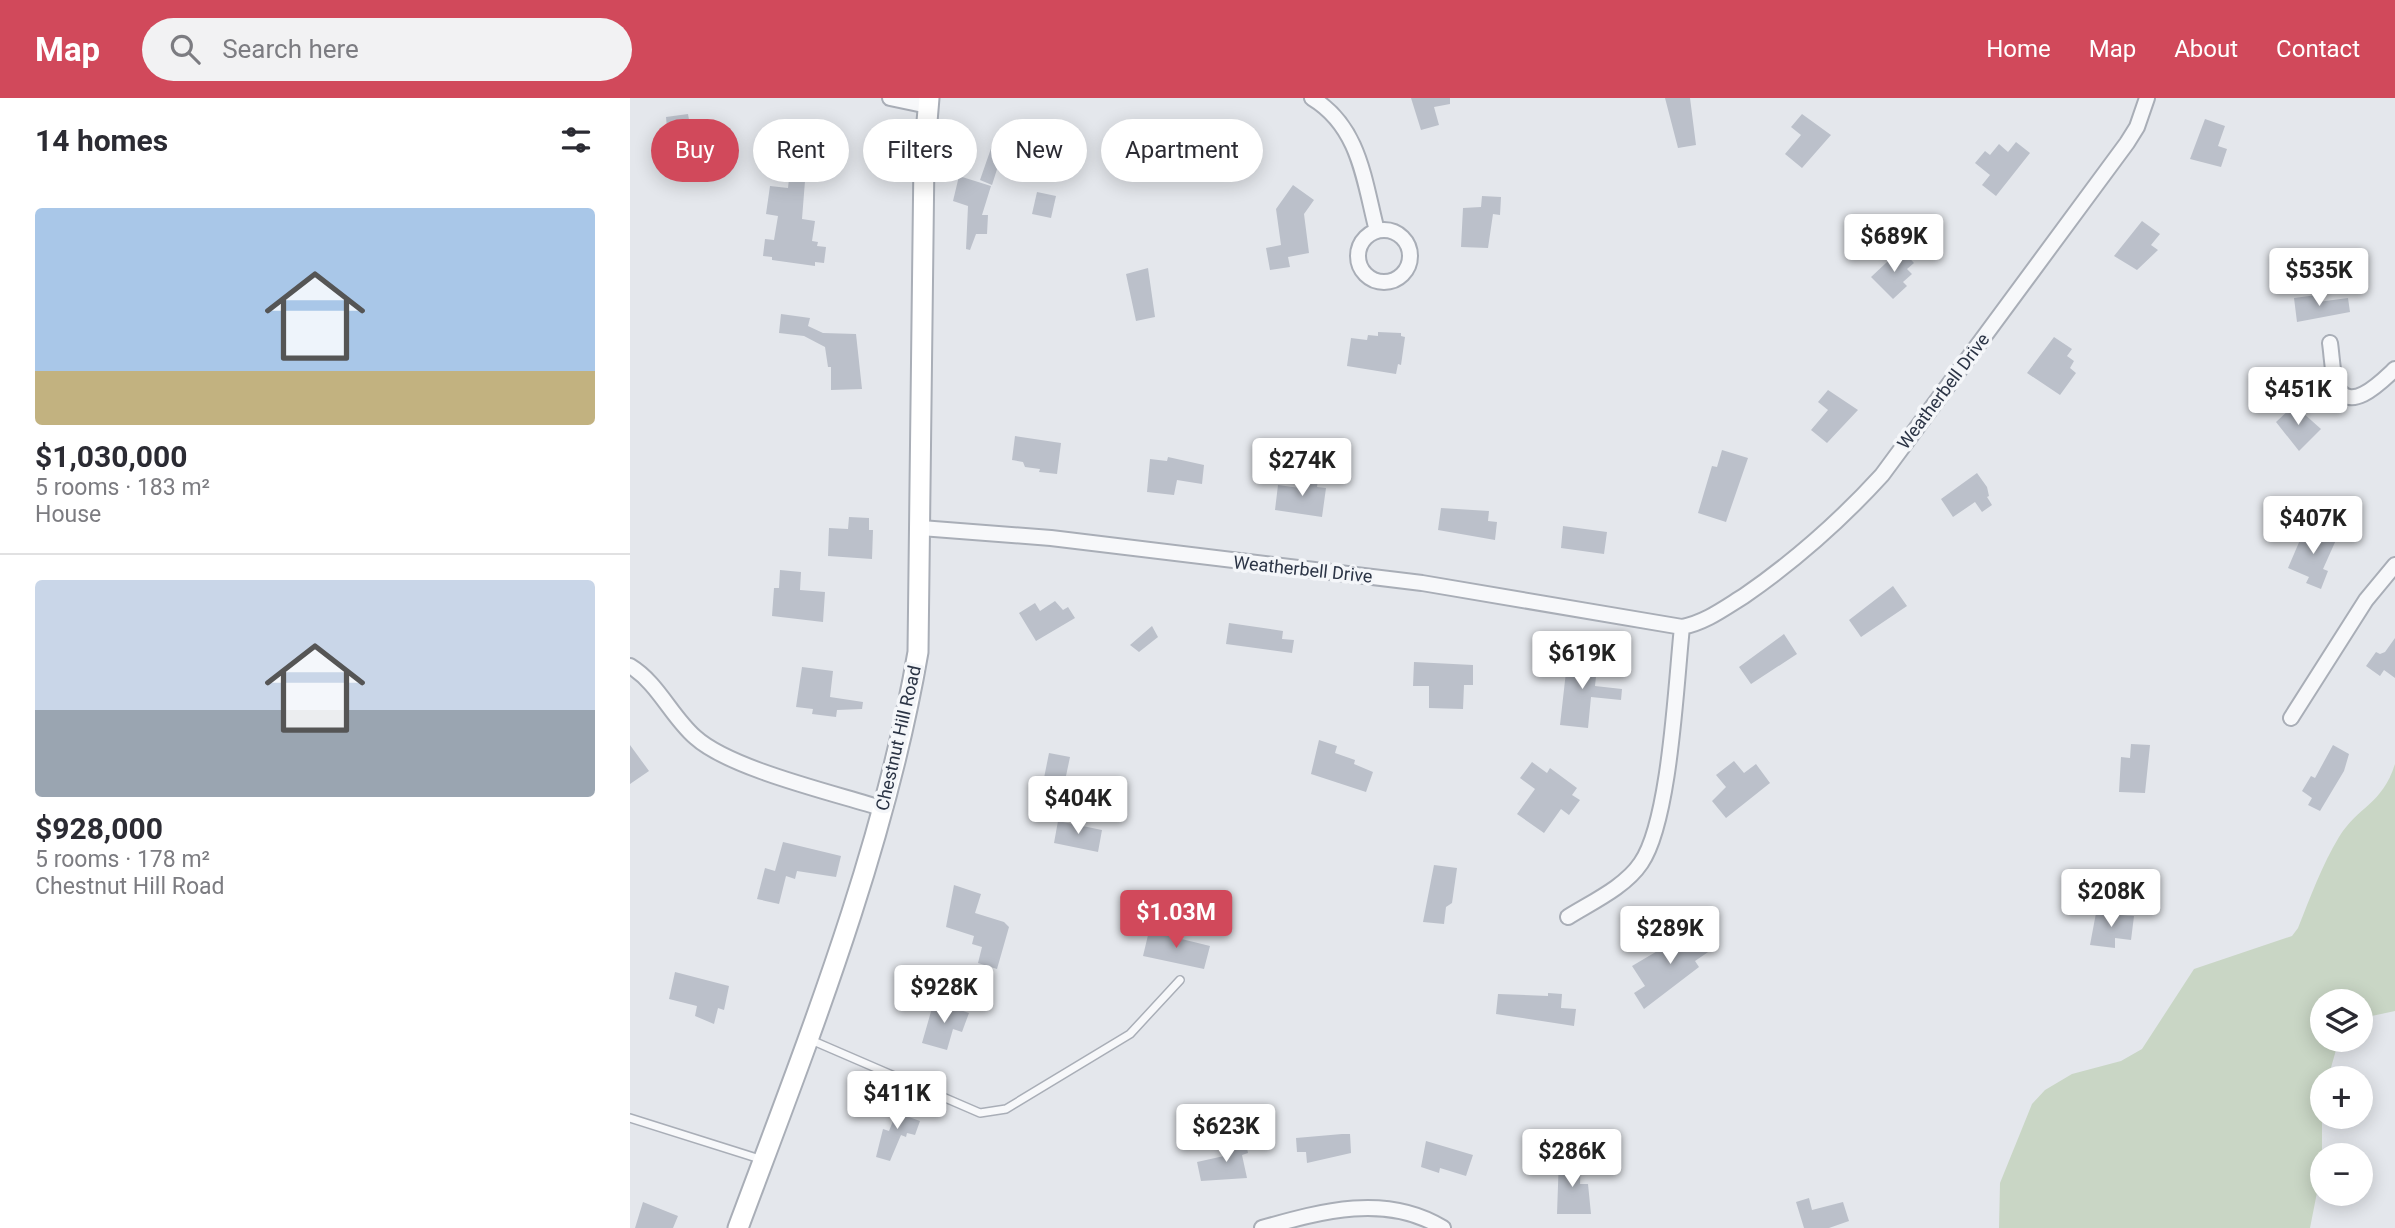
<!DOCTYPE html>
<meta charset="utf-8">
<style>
:root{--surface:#fff;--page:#f2f2f3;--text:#2b2b33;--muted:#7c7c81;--line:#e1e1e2;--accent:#d1495b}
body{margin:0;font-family:Roboto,sans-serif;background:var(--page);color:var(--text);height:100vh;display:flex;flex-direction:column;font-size:26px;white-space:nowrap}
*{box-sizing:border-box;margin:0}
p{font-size:23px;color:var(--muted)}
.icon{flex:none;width:38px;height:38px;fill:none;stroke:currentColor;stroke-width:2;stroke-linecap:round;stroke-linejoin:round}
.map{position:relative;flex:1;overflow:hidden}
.details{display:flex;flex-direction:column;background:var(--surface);width:630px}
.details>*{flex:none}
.hud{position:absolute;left:21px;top:21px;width:665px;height:63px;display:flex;gap:14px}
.buttons{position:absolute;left:1680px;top:891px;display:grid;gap:14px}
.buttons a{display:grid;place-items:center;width:63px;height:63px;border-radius:50%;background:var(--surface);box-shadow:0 4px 18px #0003;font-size:35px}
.price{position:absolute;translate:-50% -60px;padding:0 16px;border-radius:7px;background:#fff;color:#222;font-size:23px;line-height:46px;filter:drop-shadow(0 2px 4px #0008)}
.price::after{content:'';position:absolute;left:50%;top:42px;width:21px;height:16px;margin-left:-10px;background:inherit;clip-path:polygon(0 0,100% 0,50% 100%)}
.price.current{background:var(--accent);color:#fff}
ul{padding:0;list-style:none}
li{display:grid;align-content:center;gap:14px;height:371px;padding:0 35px}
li+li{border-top:2px solid var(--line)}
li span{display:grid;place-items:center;height:217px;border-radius:7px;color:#555}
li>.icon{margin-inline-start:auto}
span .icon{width:126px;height:126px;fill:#fffc;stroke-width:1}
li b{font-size:30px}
h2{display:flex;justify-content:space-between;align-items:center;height:84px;padding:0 35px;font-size:30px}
.pill{padding:0 24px;border-radius:32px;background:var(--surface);box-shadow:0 4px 18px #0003;font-size:24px;line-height:63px}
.pill.current{background:var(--accent);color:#fff}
header{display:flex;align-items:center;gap:42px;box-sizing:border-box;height:98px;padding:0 35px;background:var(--accent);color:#fff}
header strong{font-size:33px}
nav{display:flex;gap:38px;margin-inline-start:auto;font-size:24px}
.search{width:490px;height:63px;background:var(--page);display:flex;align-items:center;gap:18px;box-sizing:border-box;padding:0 24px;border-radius:38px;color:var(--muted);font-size:26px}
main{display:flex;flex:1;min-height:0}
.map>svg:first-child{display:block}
.green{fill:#c9d6c5}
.building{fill:#bbc0ca}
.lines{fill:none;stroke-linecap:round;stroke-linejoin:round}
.service-casing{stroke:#a9aeb7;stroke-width:10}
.minor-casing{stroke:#a9aeb7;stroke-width:18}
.secondary-casing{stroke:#a9aeb7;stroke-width:23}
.service{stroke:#f7f8fa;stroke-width:7}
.minor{stroke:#f7f8fa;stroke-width:14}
.secondary{stroke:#fff;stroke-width:19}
.labels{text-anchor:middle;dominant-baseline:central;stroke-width:7;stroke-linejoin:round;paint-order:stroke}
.street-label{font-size:18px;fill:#2b3445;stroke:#f4f6f9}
</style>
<header>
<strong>Map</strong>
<div class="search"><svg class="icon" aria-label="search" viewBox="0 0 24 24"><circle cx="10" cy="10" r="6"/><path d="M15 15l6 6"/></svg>Search here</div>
<nav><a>Home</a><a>Map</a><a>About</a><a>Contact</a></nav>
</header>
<main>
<section class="details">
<h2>14 homes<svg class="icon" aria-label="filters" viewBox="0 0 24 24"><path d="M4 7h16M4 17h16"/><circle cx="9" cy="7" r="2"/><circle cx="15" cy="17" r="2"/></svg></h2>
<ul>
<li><span style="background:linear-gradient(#a9c7e8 75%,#c2b280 0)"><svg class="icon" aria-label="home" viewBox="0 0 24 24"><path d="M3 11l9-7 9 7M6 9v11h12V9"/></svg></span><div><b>$1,030,000</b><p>5 rooms · 183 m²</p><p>House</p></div></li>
<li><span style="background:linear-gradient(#c9d6e8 60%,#9aa5b1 0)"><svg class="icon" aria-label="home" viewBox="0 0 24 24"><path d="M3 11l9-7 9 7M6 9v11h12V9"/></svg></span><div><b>$928,000</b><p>5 rooms · 178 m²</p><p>Chestnut Hill Road</p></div></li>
</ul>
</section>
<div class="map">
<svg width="1765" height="1130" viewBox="0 0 1765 1130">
<rect width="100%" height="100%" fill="#e4e7ec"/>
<path class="green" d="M1765,666V913L1737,919L1731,923V903H1692V942H1714L1706,952L1698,980H1692V1069L1680,1130H1369L1370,1085L1402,1006L1415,992L1442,976L1491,963L1512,951L1564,871L1662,838L1668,830C1680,800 1692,767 1709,739C1728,708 1752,707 1765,666Z"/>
<path class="building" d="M781,0H820V6L804,9L809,27L791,32Z
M1035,0H1060L1066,47L1048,50Z
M58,16L60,27L75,25L77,47L39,51L36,19Z
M1172,16L1201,37L1172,70L1155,56L1171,37L1161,29Z
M1575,21L1595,28L1588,48L1597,51L1591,69L1560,61Z
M555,24L560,39H569L573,50L565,53L567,59L525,74L516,48L543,39L539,30Z
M365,39L376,43L362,87L350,82Z
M1386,44L1400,55L1366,98L1352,87L1360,77L1345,65L1355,53L1360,57L1369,46L1378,54Z
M329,78L361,88L352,117H358L357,136H346L340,152L336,151L338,108L323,103Z
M159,81L175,83L172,121L185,123L182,143L188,144L187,148L196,149L194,165L185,164V168L142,162V159L133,158L135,141L144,142L148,118L136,116L140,88L158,90Z
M663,87L684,102L674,116L679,155L658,159L660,169L640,172L636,150L651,147L646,111Z
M407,94L426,98L421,120L402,116Z
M852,98L871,99L870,117L863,116L858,150L831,149L833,110L851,109Z
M1512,123L1530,136L1521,147L1528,152L1507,172L1484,158Z
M1271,151L1284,165L1277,171L1282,176L1273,184L1277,188L1263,201L1241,179Z
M518,170L525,219L506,223L496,176Z
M1687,197L1688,204L1718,200L1720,214L1667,224L1664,200Z
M151,216L180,220L178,228L193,235L226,236L232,291L201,292V269H198L195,249L174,238L149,235Z
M748,234L771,235V238L775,239L771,267L768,266L766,276L717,268L721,240L737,242L738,237L748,238Z
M1424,239L1442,251L1437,258L1444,263L1440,270L1446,275L1430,297L1397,275Z
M1198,292L1228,312L1197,345L1181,332L1198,312L1188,304Z
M1664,307L1691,331L1669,353L1646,324Z
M385,338L431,345L427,376L409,374L410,371L395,369L393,364L382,362Z
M1092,352L1118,360L1096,424L1068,415L1082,368L1087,369Z
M538,359L574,367L572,386L547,382L544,397L517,394L520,361L537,363Z
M1347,375L1357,389L1359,398L1357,399L1362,407L1352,414L1345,404L1323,419L1311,401Z
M671,379L688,381L687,389L696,390L692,419L645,412L648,387L670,390Z
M811,410L859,413L858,423L867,424L865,442L808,432Z
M219,419L239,420V432H243L242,461L198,458L199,430L218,431Z
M933,428L977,434L974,456L931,450Z
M1676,428L1706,442L1693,471L1698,473L1691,491L1676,485L1679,479L1658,470Z
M150,472L171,474L170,492L195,494L193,524L142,518L144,490H149Z
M1263,488L1277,508L1231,539L1219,522Z
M425,503L433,512L438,509L445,520L406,543L389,515L405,505L410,513Z
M599,525L653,533L652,541L664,542L662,555L596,546Z
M522,528L528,539L509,554L500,547Z
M1154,536L1167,556L1121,586L1109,569Z
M1765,540V580L1754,572L1750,578L1736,568L1746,554L1750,556L1755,554Z
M938,556L968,559L965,588L992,591L991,602L961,599L958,630L930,627Z
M784,564L843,567V587H834L833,611L799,610V588H783Z
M172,569L203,573L200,599L233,604L232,611L207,612L206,619L182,616L183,611L166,609Z
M689,642L707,648L705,655L725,662L724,666L743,674L736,694L681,676Z
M1501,646L1520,647L1515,695L1489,694L1491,659L1500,660Z
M0,647L19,673L0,686Z
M1703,647L1719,656L1714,673L1690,713L1678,707L1682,700L1672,693L1681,678L1685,680Z
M419,655L440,659L436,678L451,681L441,711L415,704L418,686L413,685Z
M1104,663L1114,675L1126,666L1140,685L1096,720L1082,703L1096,689L1086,677Z
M902,664L917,675L920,670L947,690L942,697L950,702L939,717L931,711L914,735L887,716L905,691L890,680Z
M428,723L472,732L468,754L424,745Z
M153,744L211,758L206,779L167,773L165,781L156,778L149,806L127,801L135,770L145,773Z
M804,767L827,770L822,805L816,809L814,826L793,824Z
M324,787L351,796L345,815L374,824L379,829L367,871L348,865L352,849L342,846L344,838L316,829Z
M1466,815L1504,818L1501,842L1485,840V850L1460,847Z
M1063,832L1068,840L1075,836L1084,850L1065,863L1069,869L1014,911L1004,895L1015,888L1002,868Z
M519,833L580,848L574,871L513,858Z
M45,874L99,888L94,912L88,910L84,926L65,918L67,908L39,901Z
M918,895L932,896L931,910L946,911L944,928L866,916L868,896L918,898Z
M304,903L339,915L332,934L323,931L317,952L292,945Z
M271,1003L284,1009L279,1019L290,1023L285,1037L277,1035L276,1039L271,1037L260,1063L246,1059L253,1031L259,1033Z
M712,1036H720L721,1055L677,1065L676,1054H667L666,1040Z
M615,1040L618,1055L612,1057L617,1080L571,1083L567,1064L594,1058L592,1050L601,1048L600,1043Z
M796,1043L843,1057L836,1078L810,1070L809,1075L791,1069Z
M929,1059L951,1060L950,1086H958L961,1116H927Z
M1179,1100L1182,1112L1213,1104L1219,1123L1199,1130H1174L1166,1104Z
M13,1104L48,1118L43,1130H5Z"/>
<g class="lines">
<g class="service-casing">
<path id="service" d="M181,942L350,1015L376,1011L500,936L550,882
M0,1020L133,1062"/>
</g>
<g class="minor-casing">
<path id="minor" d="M260,0L298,8
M682,0C730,29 734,83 747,133
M728 158a26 26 0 1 1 52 0a26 26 0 1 1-52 0Z
M1700,245C1702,258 1702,276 1707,288C1720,317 1753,282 1765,271
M291,430L421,440L792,485L1052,529
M0,568C28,585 41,618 65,639C100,671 204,695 251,710
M1661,620L1736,502L1765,467
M938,819C962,804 995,789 1011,765C1040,723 1046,585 1052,529C1076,524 1093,511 1114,498C1166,462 1210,423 1252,377L1497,45L1507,29L1517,0
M632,1130C692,1113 756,1095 813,1130"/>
</g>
<g class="secondary-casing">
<path id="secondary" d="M108,1130C178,942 254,752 288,554L294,59L299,0"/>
</g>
<use href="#service" class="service"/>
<use href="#minor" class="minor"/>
<use href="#secondary" class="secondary"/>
</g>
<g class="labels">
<g class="street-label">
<text transform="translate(1313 293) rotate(-53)">Weatherbell Drive</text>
<text transform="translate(673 471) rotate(6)">Weatherbell Drive</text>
<text transform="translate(268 640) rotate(-77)">Chestnut Hill Road</text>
</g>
</g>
</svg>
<div class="buttons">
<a><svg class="icon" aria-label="layers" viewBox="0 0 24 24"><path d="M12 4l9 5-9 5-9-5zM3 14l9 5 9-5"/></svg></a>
<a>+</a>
<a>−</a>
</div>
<b class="price" style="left:1264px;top:176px">$689K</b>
<b class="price" style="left:1689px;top:210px">$535K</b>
<b class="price" style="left:1668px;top:329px">$451K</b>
<b class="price" style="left:672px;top:400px">$274K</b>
<b class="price" style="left:1683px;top:458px">$407K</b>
<b class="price" style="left:952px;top:593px">$619K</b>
<b class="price" style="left:448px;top:738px">$404K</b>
<b class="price" style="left:1481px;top:831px">$208K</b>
<b class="price current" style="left:546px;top:852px">$1.03M</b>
<b class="price" style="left:1040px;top:868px">$289K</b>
<b class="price" style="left:314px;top:927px">$928K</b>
<b class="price" style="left:267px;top:1033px">$411K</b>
<b class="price" style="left:596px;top:1066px">$623K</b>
<b class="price" style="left:942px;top:1091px">$286K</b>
<div class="hud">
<a class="pill current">Buy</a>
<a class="pill">Rent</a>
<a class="pill">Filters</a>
<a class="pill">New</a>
<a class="pill">Apartment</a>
</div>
</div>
</main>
